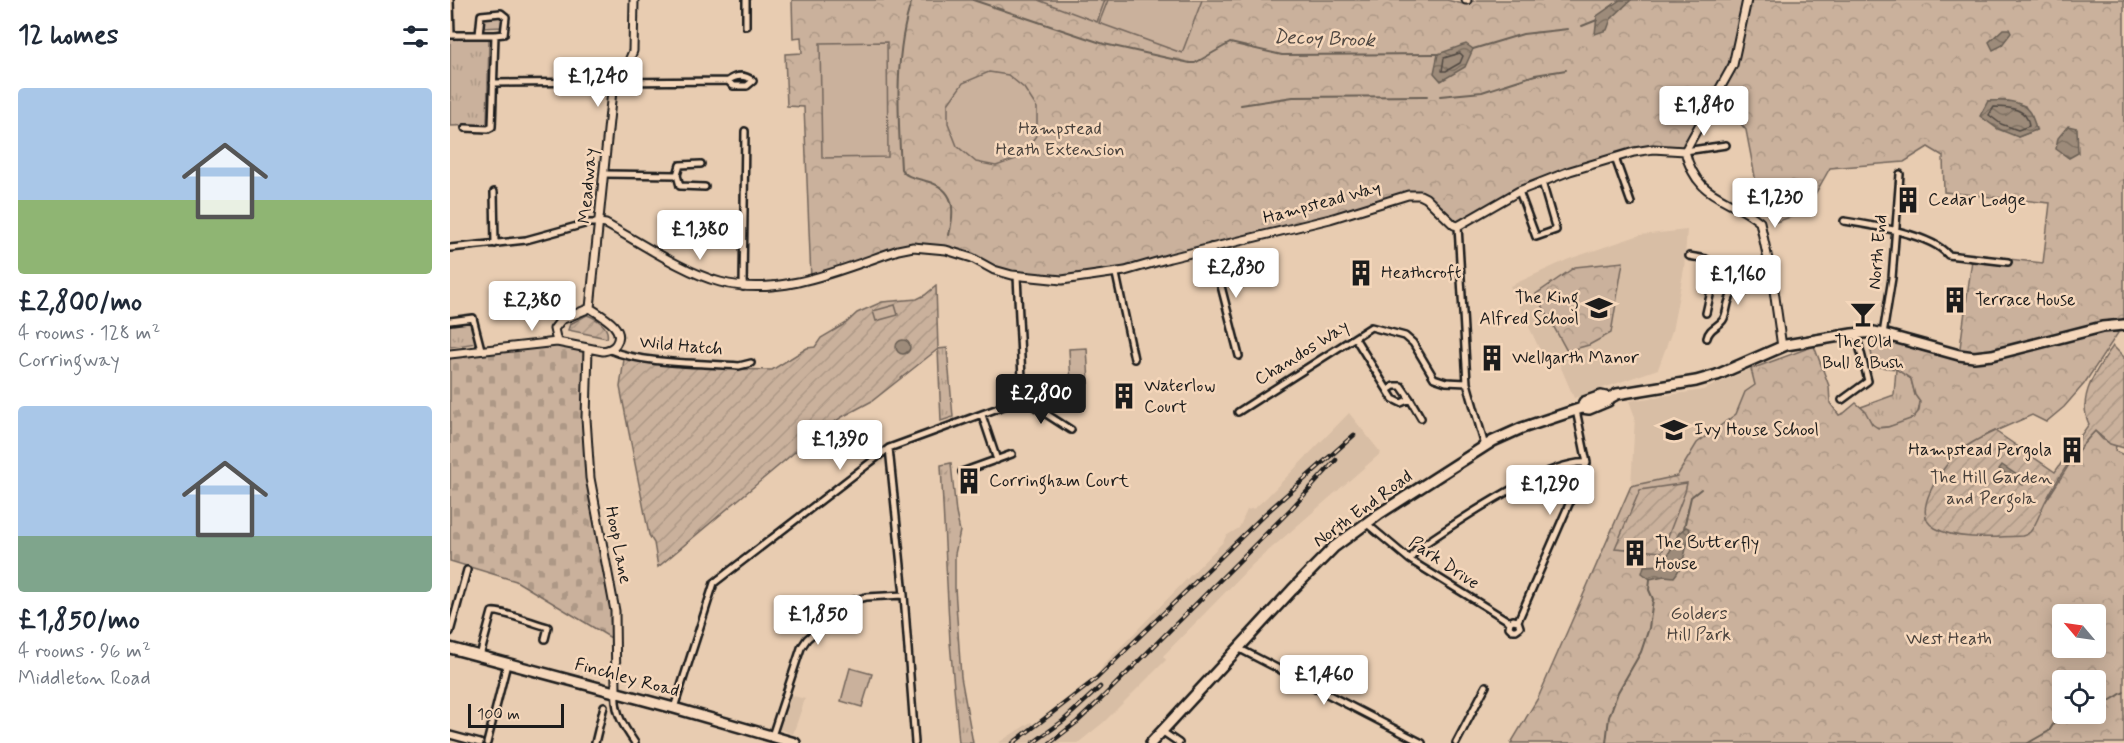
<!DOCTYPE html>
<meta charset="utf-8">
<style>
:root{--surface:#fff;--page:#f6f6f7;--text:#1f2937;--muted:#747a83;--accent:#1c1c1c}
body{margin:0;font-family:Mynerve,sans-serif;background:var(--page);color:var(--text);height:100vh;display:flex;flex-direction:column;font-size:22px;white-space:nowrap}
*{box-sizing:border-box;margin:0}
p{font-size:20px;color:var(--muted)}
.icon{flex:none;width:33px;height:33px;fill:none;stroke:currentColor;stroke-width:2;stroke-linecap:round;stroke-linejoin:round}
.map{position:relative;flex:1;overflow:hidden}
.details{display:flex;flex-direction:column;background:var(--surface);width:450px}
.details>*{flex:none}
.needle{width:39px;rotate:299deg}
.controls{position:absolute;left:1602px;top:604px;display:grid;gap:12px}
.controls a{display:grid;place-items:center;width:54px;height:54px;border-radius:6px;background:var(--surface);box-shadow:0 3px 15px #0003;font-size:30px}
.scale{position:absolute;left:18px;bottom:15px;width:96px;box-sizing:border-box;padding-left:6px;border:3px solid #1c1c1c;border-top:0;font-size:16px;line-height:21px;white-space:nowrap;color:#1c1c1c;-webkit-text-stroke:4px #f5d7bb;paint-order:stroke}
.price{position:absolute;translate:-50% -51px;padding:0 14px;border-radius:6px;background:#fff;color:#222;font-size:20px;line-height:39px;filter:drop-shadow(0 2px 3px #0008)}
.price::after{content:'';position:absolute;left:50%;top:36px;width:18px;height:14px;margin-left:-9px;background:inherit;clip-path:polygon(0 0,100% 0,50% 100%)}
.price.selected{background:var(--accent);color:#fff}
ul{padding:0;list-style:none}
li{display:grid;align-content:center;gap:12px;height:318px;padding:0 18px}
li span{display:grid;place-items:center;height:186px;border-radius:6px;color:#555}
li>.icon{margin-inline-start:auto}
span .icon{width:108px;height:108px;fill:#fffc;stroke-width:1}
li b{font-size:26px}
h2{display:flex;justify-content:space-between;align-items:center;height:72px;padding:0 18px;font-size:26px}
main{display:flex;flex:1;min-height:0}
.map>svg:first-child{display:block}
.built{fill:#d8bea5}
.grass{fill:url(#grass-tufts);stroke:#73665c;stroke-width:1.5}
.forest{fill:url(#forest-crowns);stroke:#73665c;stroke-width:1.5;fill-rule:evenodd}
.cemetery{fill:url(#cemetery-stones);stroke:#73665c;stroke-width:1.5}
.garden{fill:url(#garden-furrows);stroke:#73665c;stroke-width:1.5}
.pitch{fill:#cab19c;stroke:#73665c;stroke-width:1.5}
.water{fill:url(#water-waves);stroke:#695f54;stroke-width:1.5}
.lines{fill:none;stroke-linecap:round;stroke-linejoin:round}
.shore{stroke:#504842;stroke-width:1.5}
.stream{stroke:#695f54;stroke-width:2}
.minor-casing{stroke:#1c1c1c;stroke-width:10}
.tertiary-casing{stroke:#1c1c1c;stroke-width:11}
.primary-casing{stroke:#1c1c1c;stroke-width:14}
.minor{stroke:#f5d7bb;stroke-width:5}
.tertiary{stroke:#f5d7bb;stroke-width:7}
.primary{stroke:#f5d7bb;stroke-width:9}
.rail-casing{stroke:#1c1c1c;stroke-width:4.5}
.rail{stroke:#f5d7bb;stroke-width:2;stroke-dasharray:7;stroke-linecap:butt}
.labels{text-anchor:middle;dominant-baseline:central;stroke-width:5;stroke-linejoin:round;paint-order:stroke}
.park-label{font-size:18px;fill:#48413c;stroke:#f5d7bb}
.street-label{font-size:18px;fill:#1c1c1c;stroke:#f5d7bb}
.poi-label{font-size:18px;fill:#1c1c1c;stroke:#f5d7bb;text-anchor:start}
.water-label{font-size:20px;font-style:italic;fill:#504842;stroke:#f5d7bb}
</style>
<main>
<section class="details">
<h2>12 homes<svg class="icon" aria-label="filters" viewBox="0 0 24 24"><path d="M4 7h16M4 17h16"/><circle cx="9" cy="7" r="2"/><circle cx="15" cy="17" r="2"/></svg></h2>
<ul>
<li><span style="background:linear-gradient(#a9c7e8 60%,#8fb573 0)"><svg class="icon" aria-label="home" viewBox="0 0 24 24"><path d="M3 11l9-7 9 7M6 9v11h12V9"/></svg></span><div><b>£2,800/mo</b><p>4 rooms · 128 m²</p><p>Corringway</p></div></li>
<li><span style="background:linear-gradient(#a9c7e8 70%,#7fa58c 0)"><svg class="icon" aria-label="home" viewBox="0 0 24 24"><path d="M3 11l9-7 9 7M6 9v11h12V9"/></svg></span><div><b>£1,850/mo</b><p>4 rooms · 96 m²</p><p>Middleton Road</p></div></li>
</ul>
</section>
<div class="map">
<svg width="1674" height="743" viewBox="0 0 1674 743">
<defs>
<pattern id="grass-tufts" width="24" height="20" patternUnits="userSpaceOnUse" patternTransform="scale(1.5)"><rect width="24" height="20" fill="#cab19c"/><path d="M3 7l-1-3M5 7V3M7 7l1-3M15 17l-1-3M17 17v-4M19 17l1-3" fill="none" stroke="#ad9886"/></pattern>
<pattern id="forest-crowns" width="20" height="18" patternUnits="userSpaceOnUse" patternTransform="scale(1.5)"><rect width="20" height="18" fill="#cab19c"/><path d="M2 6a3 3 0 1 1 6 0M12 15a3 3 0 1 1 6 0" fill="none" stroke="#ad9886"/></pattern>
<pattern id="cemetery-stones" width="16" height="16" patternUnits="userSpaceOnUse" patternTransform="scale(1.5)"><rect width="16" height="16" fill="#cab19c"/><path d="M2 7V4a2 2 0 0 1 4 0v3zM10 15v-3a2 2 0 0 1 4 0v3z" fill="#ad9886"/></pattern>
<pattern id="garden-furrows" width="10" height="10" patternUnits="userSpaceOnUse" patternTransform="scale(1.5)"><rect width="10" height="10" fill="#cab19c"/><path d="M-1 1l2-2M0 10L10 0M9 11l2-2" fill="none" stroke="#ad9886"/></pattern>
<pattern id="water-waves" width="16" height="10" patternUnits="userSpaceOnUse" patternTransform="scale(1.5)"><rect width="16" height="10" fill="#9d8b7a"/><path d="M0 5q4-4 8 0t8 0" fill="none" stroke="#7f7163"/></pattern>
</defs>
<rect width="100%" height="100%" fill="#e8ccb1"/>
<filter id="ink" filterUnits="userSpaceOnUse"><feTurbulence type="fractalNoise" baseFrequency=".0167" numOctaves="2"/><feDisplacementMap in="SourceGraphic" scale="12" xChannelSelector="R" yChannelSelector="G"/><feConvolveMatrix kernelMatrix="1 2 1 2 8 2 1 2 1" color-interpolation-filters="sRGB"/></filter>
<g filter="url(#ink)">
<path class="built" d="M1237,230L1234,269L1222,331L1208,369L1124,398L1106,356L1095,361L1060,286L1119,259L1190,235Z
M1301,369L1305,385L1295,392L1286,414L1247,443L1227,476L1181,486L1185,417L1179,401L1253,390Z
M899,413L931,453L802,565L713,656L716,660L654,722L628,743H548L581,722L584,725L635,686L650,672L654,664L773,542L776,536L789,528L797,510L805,508L817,497Z
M340,695L355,699L343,734L329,729Z"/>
<path class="grass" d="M34,17H51L54,20L53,27L31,28V20Z
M0,38L39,39L37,125L0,126Z
M21,320L27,343L0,347V322Z
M497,348L503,417L491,421L488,349Z
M1446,369L1461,379L1465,395L1470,402C1469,407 1469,413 1465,417C1456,424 1435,429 1424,427L1411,407L1444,395Z
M501,463L506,513L510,531L505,554V588L511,677L523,743H509L500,642L491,465Z"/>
<path class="forest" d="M342,0H997L1013,4L1027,0H1674V144L1672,146L1674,148V325L1644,330C1652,333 1662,328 1668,333L1634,384L1614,407L1596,422L1582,415L1532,437L1596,501L1629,449L1645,431L1652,439L1666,446L1665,451L1674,455V743H1061L1088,698L1181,486L1227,476L1247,443L1286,414L1295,392L1305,385L1301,369L1364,346L1379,386L1380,403L1389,415L1394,413L1406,403L1415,411L1422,424L1428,428L1438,427L1463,418L1469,411L1470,402L1465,395L1461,379L1446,369L1424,366L1417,332L1509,355L1522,260L1558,263L1559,259L1593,263L1600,203L1494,192L1493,156L1478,147L1454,162L1380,168L1355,212L1323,223L1305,177L1296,130L1285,117L1256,113L1235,151L1203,149L1092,182L1008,226L970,195L666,274L612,280L567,276L496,250H448L361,279L354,107L337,106L335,54L352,53L351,37L343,38ZM1538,101H1557L1575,106L1586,130L1568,137ZM1612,615H1646V648H1612ZM1612,681H1646V714H1612Z
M1173,262L1161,333L1139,345L1117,351L1086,294L1125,267Z"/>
<path class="cemetery" d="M107,342L138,348L140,478L157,567L166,641L66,581L0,561V355Z"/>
<path class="garden" d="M486,286L488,349L422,401L392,417L364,436L208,567L204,543L199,535L170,387L174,359L280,369L322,370L357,348L365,347L371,338L395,324L407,313L432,302L467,299L475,295Z
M137,315C146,318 160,327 157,338L118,330L120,324Z
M1663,346L1674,357V448L1660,444L1645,431C1625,451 1608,478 1595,502C1590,512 1587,524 1580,532C1577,535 1576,535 1572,536C1547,537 1507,541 1485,528C1459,514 1492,468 1506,454C1517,444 1532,437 1545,431L1605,472L1639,424C1626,397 1648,367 1663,346Z
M1237,483L1235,492L1212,552L1165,548L1190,490Z"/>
<path class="pitch" d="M588,0H655L647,22Z
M658,0H752L732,53L649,23Z
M437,42L438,157L372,158L370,43Z
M539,72L558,75L574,88L587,108V134L572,157L546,166L526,162L507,146L498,123V104L513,83Z
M445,305L448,315L426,321L423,311Z
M637,348L639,383L621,384L619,349Z
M400,668L422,674L412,707L391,701Z"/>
<path class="water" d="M1170,0H1181L1161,19L1157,30L1145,34L1147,16Z
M1553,29H1559L1561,33L1551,46L1543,50L1539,42Z
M1016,44L1023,49L1015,67L991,81L984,73L988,54Z
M1538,101C1565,100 1581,101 1586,130L1568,137L1548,129L1530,116Z
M1618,126L1627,128L1628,153L1619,158L1606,149L1608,138Z
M446 347a7 7 0 1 1 14 0a7 7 0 1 1-14 0Z
M1552,465L1576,481L1573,485L1549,469Z
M1236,527L1240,529C1237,544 1234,566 1224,577L1214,576L1200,579L1192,573L1194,566L1213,565L1229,533Z"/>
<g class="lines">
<path class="shore" d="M1010,53L1013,56L1010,63L996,71H992L994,58Z
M1544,107C1558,107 1578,108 1579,126L1568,130L1551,124L1539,115Z"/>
<path class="stream" d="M462,0C444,52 448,114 451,169C456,178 467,178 476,181C506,189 505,210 499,235
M523,0L654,44L740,63H745L780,43L832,55L988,54
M1132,26L1147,20
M1023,49L1073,34L1118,29
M990,96L1032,92L1085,75L1116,70
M791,105L843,97L977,96
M1234,528L1241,497L1251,489
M1646,709L1674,692
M1156,743L1159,717L1168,692L1191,652L1199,628L1203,599L1199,590L1200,579
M1578,743L1599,731L1604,723L1636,714"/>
<g class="minor-casing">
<path id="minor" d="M0,0L1,35
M296,0V26
M0,35H45L42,127L38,129L15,128
M29,35L31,15L51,13L56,17L54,34L45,35
M43,83L278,81C286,75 294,74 303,81L297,86H283L278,81
M1235,151L1276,145
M1165,158L1181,203
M251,164L230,165L227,175L230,186L255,187
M154,174L227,175
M1069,191L1086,237L1106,230L1092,182
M44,192L45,244
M1394,221C1420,225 1482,234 1498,255L1558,262
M1008,226L1017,383L1035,446
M761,247L789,356
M0,248L76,240L138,223H149
M1239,256L1256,259L1265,264L1266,269L1256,313
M666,274L684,359
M1263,282L1281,286L1284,291
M293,287L295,131
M0,321L23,318L31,349
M1433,334L1442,278L1450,174
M905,338L943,399L951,403L960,399L951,386H944L938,390
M1257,338C1259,328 1268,327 1273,320C1279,310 1275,302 1284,291L1292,292L1323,283
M160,350C192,364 252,363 289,366L301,363
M573,399L621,430
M960,399L971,418
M1392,400L1418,381L1406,333
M788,412L921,327L955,336L963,343L984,378L996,382L1017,383
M532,415L547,460
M439,448L454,595L465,743
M512,472L562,454
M916,523L960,560L1060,622
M960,560L967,549C1001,526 1097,459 1137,463
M1068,621L1063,620L1060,622L1059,627L1062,630H1066L1070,627L1068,621L1137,463L1126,410
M0,632L17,570
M788,648L972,743
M30,656L42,612C50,610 86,624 98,627L95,639
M166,692C164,712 174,727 185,743
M224,708L264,583L439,448L573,399L567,276
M713,732L729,743
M0,735L30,743
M322,736L351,648L357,639L401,601L416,597L454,595
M37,743L57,664
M145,743L154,706
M1006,743L1036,686"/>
</g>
<g class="tertiary-casing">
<path id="tertiary" d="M1016,0H1017
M1235,151C1247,201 1278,195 1310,222L1323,283L1332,347
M1235,151L1283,65L1297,0
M149,223L156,224C189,242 235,273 270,282C330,298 392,269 448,250L463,247L496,250L522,258L544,270L562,275L612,280L675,271L720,258L880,219L958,195H970L976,198L1004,225L1008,226L1069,191L1120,171L1184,152L1203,149L1235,151
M140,308L163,81L178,63L183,51L184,0
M140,308C150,315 177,328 166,344C163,349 158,350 153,351L107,342L104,329L111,320Z
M138,348L136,418L140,478L165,611L166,692
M0,354L107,342"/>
</g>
<g class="primary-casing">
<path id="primary" d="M1132,408L1134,402L1151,396L1160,398
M0,648L224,708L345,743
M701,743L842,590L884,547L929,514L1043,441L1072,428L1132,408L1139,409L1158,401L1160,398L1167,394L1246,381L1267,375L1336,345L1402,334L1424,332L1433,334L1509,355L1524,357L1542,355L1652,327L1674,325"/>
</g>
<use href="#minor" class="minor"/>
<use href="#tertiary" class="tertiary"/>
<use href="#primary" class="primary"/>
<g class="rail-casing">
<path id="rail" d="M563,743L646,679L815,514L904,435
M583,743L613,721L650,687
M600,743L627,722L646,704L841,509L886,460"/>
</g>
<use href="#rail" class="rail"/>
</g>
</g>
<defs>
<g id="building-bare" transform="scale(2.07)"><path d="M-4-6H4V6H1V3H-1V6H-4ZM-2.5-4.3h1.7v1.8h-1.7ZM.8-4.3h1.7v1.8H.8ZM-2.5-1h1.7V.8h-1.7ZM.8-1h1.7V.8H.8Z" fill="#1c1c1c" stroke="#f5d7bb" stroke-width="2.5" paint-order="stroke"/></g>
<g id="school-bare" transform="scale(2.07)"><path d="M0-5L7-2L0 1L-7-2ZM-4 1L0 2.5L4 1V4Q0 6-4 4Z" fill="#1c1c1c" stroke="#f5d7bb" stroke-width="2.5" paint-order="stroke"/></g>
<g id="bar-bare" transform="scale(2.07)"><path d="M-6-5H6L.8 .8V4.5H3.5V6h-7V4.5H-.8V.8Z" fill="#1c1c1c" stroke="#f5d7bb" stroke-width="2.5" paint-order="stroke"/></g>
</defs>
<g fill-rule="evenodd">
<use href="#building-bare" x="1458" y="200"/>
<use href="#building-bare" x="911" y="273"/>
<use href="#building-bare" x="1505" y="300"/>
<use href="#school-bare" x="1149" y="308"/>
<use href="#bar-bare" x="1413" y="314"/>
<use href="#building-bare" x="1042" y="358"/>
<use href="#building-bare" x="674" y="396"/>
<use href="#school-bare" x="1224" y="430"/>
<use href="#building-bare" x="1622" y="450"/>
<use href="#building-bare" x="519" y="481"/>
<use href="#building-bare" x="1185" y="553"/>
</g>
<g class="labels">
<g class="park-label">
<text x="610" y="129">Hampstead<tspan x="610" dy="21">Heath Extension</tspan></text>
<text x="1541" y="478">The Hill Garden<tspan x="1541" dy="21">and Pergola</tspan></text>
<text x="1249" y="614">Golders<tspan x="1249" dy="21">Hill Park</tspan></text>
<text x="1499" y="639">West Heath</text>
</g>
<g class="street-label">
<text transform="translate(138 186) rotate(-85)">Meadway</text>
<text transform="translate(872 203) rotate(-15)">Hampstead Way</text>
<text transform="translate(1428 252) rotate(-85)">North End</text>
<text transform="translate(231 346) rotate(5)">Wild Hatch</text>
<text transform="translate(852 353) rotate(-32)">Chandos Way</text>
<text transform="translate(913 509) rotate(-36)">North End Road</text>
<text transform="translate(168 545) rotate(79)">Hoop Lane</text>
<text transform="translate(994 563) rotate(34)">Park Drive</text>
<text transform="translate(177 678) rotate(15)">Finchley Road</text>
</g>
<g class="poi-label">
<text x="1478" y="200">Cedar Lodge</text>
<text x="931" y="273">Heathcroft</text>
<text x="1129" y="298" text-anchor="end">The King<tspan x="1129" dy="21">Alfred School</tspan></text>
<text x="1525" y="300">Terrace House</text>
<text x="1413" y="342" text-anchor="middle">The Old<tspan x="1413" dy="21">Bull &amp; Bush</tspan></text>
<text x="1062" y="358">Wellgarth Manor</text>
<text x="694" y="386">Waterlow<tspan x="694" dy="21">Court</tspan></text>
<text x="1244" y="430">Ivy House School</text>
<text x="1602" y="450" text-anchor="end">Hampstead Pergola</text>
<text x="539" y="481">Corringham Court</text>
<text x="1205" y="543">The Butterfly<tspan x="1205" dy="21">House</tspan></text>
</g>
<g class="water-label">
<text transform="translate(874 39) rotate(2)">Decoy Brook</text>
</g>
</g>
</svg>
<div class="controls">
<a><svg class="needle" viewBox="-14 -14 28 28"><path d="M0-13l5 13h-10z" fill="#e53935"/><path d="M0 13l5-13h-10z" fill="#747a83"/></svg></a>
<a><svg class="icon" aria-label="locate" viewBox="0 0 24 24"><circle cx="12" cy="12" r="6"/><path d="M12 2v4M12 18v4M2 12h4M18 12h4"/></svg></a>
</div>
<div class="scale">100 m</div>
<b class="price" style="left:148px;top:108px">£1,240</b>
<b class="price" style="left:1254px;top:137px">£1,840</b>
<b class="price" style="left:1325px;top:229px">£1,230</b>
<b class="price" style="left:250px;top:261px">£1,380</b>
<b class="price" style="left:786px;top:299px">£2,830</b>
<b class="price" style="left:1288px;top:306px">£1,160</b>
<b class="price" style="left:82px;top:332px">£2,380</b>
<b class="price selected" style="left:591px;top:425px">£2,800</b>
<b class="price" style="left:390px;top:471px">£1,390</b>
<b class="price" style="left:1100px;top:516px">£1,290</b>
<b class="price" style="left:368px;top:646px">£1,850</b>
<b class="price" style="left:874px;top:706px">£1,460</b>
</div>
</main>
